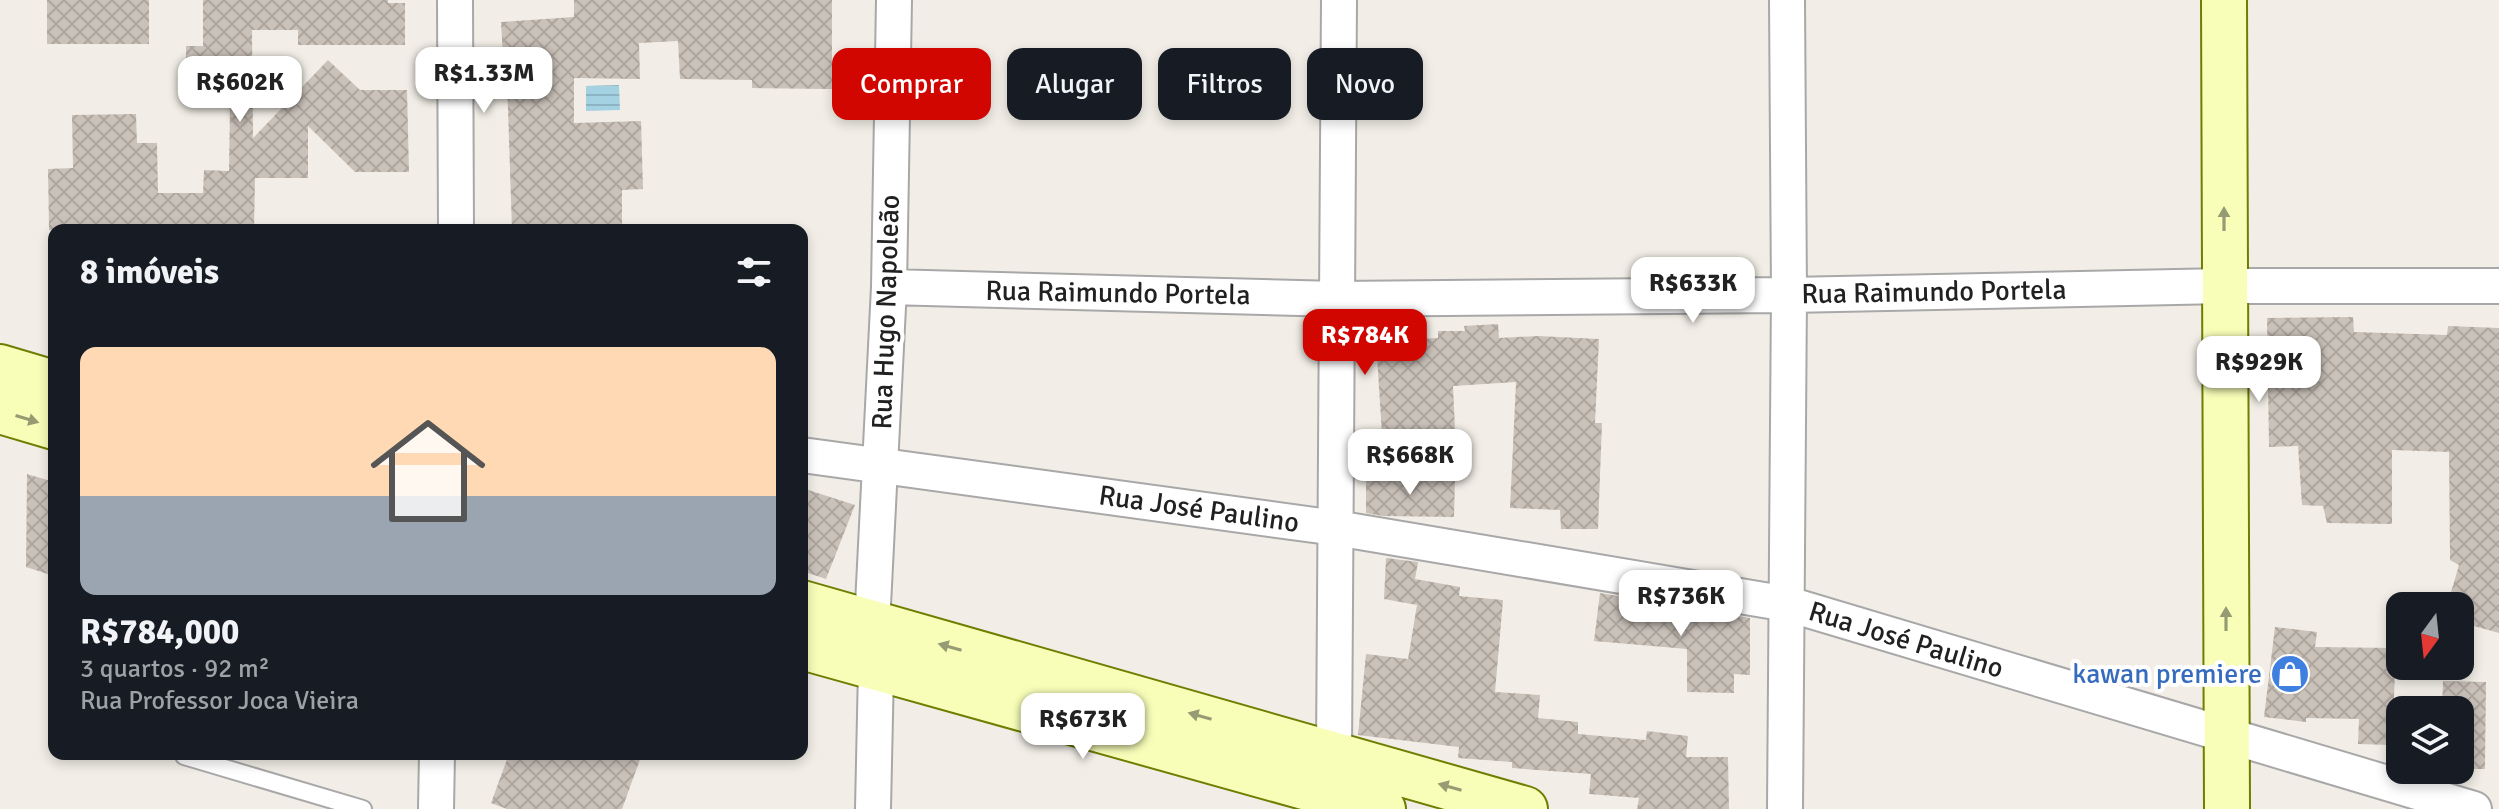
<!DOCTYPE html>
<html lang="pt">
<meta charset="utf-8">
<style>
:root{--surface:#171b24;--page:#20242c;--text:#f1f3f6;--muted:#9ea1a6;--accent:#d10600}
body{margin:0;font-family:Signika,sans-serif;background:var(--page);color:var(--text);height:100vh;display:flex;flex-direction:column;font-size:30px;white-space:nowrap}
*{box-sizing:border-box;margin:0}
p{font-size:26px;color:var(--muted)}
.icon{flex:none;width:44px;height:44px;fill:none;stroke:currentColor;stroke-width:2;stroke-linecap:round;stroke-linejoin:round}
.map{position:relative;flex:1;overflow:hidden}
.drawer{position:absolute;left:48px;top:224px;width:760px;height:536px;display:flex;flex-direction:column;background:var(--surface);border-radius:16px;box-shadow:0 4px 12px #0003}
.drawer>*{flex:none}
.hud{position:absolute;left:832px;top:48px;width:760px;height:72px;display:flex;gap:16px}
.needle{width:52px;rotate:195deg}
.tools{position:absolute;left:2386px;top:592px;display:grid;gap:16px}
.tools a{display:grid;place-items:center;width:88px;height:88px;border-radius:16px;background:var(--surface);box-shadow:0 4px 12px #0003;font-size:40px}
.price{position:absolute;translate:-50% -68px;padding:0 18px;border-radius:16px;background:#fff;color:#222;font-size:26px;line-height:52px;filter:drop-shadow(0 2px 4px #0008)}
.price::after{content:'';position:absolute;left:50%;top:48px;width:24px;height:18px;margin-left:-12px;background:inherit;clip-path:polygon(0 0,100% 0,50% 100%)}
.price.selected{background:var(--accent);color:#fff}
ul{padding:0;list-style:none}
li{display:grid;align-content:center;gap:16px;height:424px;padding:0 32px}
li span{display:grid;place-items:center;height:248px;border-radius:16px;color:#555}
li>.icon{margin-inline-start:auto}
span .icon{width:144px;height:144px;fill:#fffc;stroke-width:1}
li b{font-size:34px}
h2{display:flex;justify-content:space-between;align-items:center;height:96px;padding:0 32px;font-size:34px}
.chip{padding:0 28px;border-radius:16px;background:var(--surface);box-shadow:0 4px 12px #0003;font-size:28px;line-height:72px}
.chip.selected{background:var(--accent);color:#fff}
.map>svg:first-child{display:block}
.water{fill:url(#water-rules)}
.building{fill:url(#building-cross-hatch)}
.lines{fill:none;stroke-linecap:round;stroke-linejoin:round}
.lane-casing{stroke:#a8a8a8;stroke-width:20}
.street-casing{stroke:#a8a8a8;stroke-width:38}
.secondary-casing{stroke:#6e7f00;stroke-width:48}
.lane{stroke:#fff;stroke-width:16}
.street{stroke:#fff;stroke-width:34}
.secondary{stroke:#f8feb8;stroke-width:44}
.oneway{fill:#979b74}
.labels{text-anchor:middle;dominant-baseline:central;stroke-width:8;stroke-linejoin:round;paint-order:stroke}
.street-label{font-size:28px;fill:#212121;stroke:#fff}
.shop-label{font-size:28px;fill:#366cbe;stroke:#fff;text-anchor:end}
</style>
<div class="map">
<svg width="2499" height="809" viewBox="0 0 2499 809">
<defs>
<pattern id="water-rules" width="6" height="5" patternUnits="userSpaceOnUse" patternTransform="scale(2)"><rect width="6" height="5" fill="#a4d2e2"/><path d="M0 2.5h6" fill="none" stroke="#8db4c2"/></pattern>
<pattern id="building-cross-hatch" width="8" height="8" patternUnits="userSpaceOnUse" patternTransform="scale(2)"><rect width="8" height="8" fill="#cac1b9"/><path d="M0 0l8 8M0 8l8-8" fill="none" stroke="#ada69f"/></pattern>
</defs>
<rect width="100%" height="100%" fill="#f2eee7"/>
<path class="water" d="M619,85L620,110L586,111V86Z"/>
<path class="building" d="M47,0H149V44H47Z
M203,0H388V3H405V45H298V30H252L253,138L328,60L360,90H407L409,172H355L308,126V178H255L254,230H49L48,169L73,168L72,115L136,114L137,143H157L158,193H203L204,170L229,171L230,107L186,106V46H203Z
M574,0H832V89L752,88V80L680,79L678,41L639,43L640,79L574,78V123L641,121L643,189L622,190V230H512L507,79H502V56H503L501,22L574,17Z
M2353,317L2354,332L2447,335L2448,326L2499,328V633L2460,622V606H2447L2459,565L2450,560L2449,452L2392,450V524L2327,523L2323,506L2302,505L2298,446L2269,447L2267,318Z
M1498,324L1499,338L1538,336L1599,339L1595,423H1602L1598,529H1561L1560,510L1510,508L1516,382L1453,386L1455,429L1382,434L1376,341L1438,338V331H1465L1464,326Z
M27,474L54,482V576L26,567Z
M1366,477L1455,479L1454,517L1383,516L1366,513Z
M802,488L855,505L826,579L802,571Z
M1386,558L1418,562L1415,579L1460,587L1459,596L1503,600L1495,692L1540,695L1538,718L1578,722V734L1646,740L1647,731L1688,736L1686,757H1728L1729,809H1637L1639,798L1589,794L1591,774L1512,768V762L1458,758L1459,747L1358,735L1366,654L1408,659L1417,605L1384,599Z
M1600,593L1750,618V675L1734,674V693L1687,692V649L1594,641Z
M2275,627L2317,632L2315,647L2396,648L2392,745L2358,744L2359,719L2306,718V722L2264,717Z
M2443,681L2486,682L2485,769H2460V710H2442Z
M509,754H642L622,809H507L491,803Z"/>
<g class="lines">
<g class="lane-casing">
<path id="lane" d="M184,756L363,809"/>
</g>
<g class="street-casing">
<path id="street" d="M455,0L456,230
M889,287L1337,299L1789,295L2224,286H2499
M802,455L1336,528L1788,604L2474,809
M872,625L889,287L894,0
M1334,754L1339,0
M436,809L437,754
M873,809L876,669
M1785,809L1789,295L1787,0"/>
</g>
<g class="secondary-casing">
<path id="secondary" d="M2224,0L2227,809
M0,367L54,383
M0,411L54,427
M802,603L1525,809
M802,647L1383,809"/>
</g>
<use href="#lane" class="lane"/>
<use href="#street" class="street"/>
<use href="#secondary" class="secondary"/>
</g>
<defs><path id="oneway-solid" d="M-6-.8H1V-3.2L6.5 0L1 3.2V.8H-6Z" transform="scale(2)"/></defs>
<g class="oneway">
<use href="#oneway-solid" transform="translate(2224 219) rotate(-90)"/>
<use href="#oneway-solid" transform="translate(27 419) rotate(17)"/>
<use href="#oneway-solid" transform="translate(2226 619) rotate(-90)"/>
<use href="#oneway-solid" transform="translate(950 647) rotate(-164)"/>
<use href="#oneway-solid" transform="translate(1200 716) rotate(-164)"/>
<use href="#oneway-solid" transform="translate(1450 787) rotate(-164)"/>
</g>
<defs>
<g id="shop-disc" transform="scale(2)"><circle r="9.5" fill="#3f7fe0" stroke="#fff"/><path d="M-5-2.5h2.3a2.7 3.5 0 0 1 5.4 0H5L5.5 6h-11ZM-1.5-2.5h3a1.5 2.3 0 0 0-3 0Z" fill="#fff"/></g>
</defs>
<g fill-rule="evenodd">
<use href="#shop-disc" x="2290" y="674"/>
</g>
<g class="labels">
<g class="street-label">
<text transform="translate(1934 292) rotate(-1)">Rua Raimundo Portela</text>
<text transform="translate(1118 293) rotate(1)">Rua Raimundo Portela</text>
<text transform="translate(886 312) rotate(-88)">Rua Hugo Napoleão</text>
<text transform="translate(1199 509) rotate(8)">Rua José Paulino</text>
<text transform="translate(1906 640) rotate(17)">Rua José Paulino</text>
</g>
<g class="shop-label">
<text x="2262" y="674">kawan premiere</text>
</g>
</g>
</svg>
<div class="tools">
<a><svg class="needle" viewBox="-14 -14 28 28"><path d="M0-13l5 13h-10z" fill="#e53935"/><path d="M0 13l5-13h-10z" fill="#9ea1a6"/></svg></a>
<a><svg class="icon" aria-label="layers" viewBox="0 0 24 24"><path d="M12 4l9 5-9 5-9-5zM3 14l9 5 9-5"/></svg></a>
</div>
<b class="price" style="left:484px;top:115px">R$1.33M</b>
<b class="price" style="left:240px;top:124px">R$602K</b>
<b class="price" style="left:1693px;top:325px">R$633K</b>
<b class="price selected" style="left:1365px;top:377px">R$784K</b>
<b class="price" style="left:2259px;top:404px">R$929K</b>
<b class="price" style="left:1410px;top:497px">R$668K</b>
<b class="price" style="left:1681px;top:638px">R$736K</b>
<b class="price" style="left:1083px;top:761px">R$673K</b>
<div class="hud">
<a class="chip selected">Comprar</a>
<a class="chip">Alugar</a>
<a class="chip">Filtros</a>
<a class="chip">Novo</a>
</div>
<section class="drawer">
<h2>8 imóveis<svg class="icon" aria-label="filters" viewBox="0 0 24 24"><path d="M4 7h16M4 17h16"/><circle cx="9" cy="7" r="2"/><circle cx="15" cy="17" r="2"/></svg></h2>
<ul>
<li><span style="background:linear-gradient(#ffd9b3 60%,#9aa5b1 0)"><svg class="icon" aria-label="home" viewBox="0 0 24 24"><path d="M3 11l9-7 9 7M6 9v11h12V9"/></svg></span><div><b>R$784,000</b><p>3 quartos · 92 m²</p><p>Rua Professor Joca Vieira</p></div></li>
</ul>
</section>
</div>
